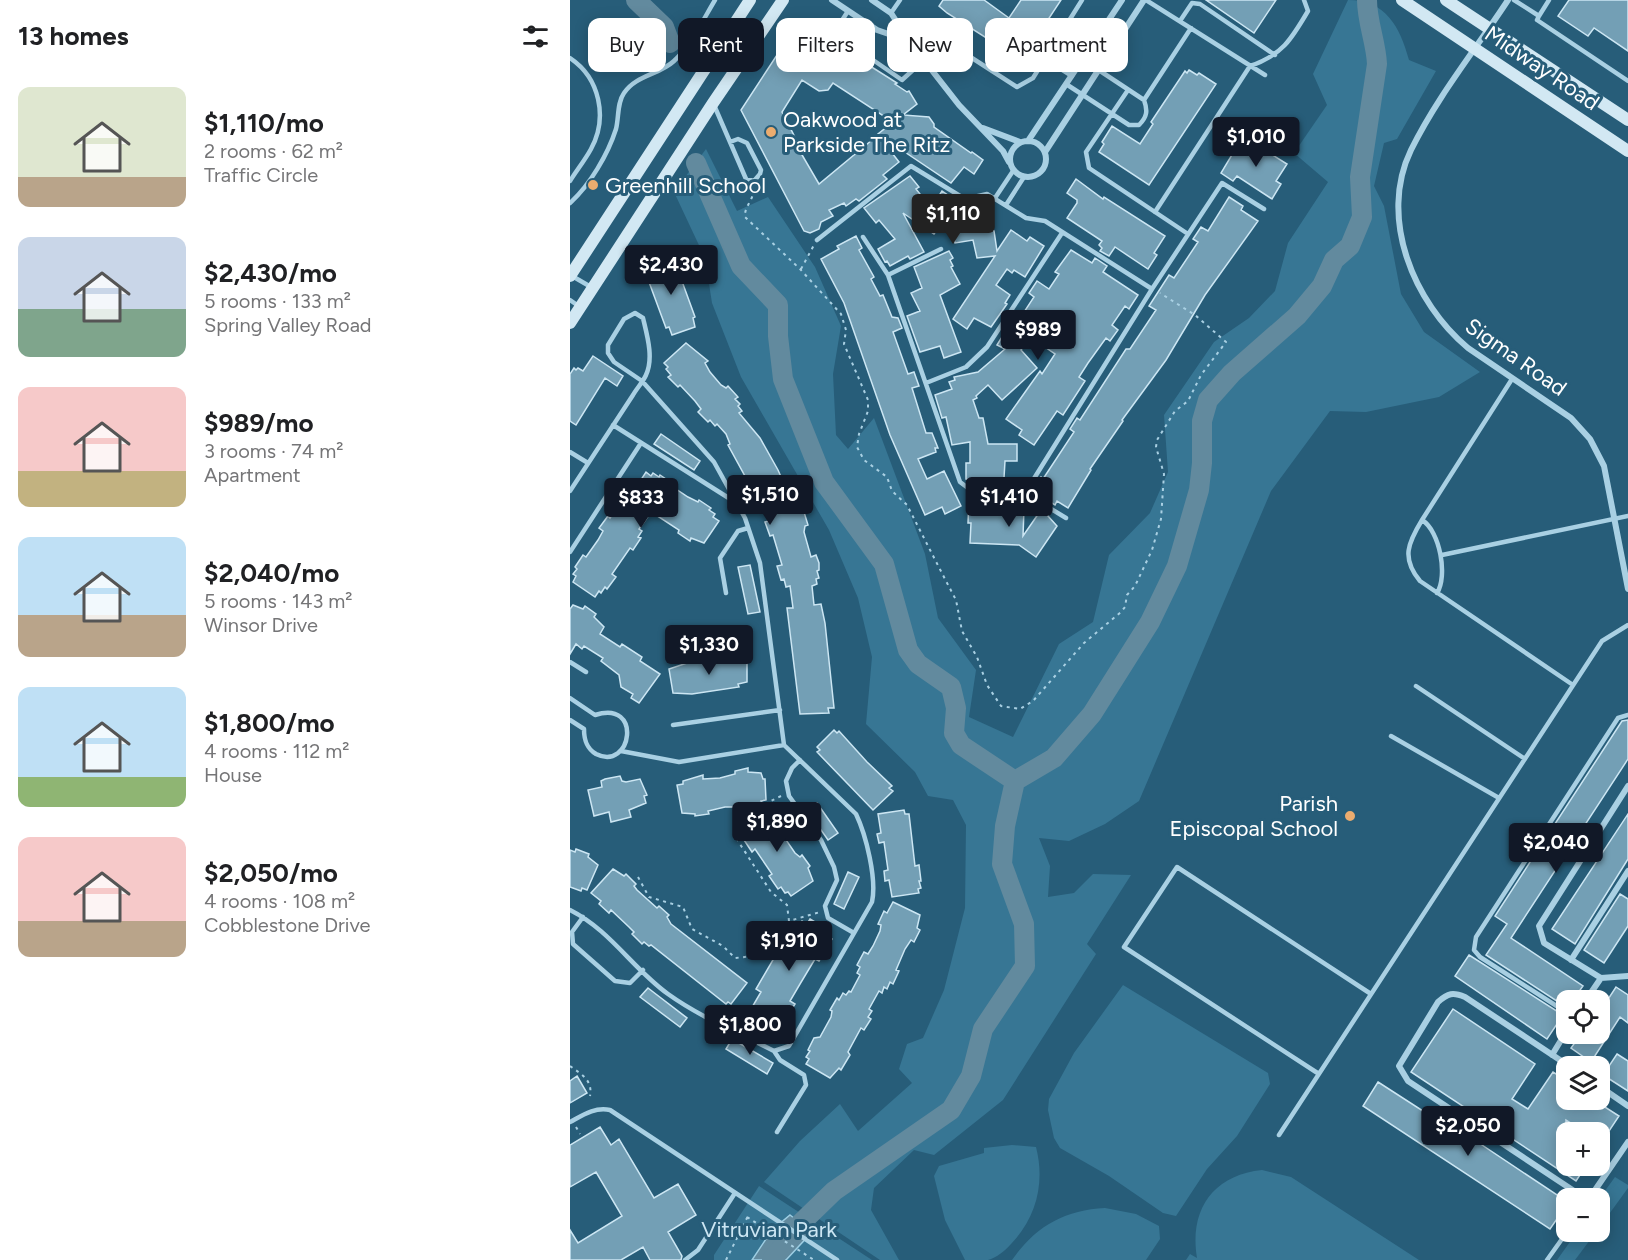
<!DOCTYPE html>
<meta charset="utf-8">
<style>
:root{--surface:#fff;--page:#f6f6f6;--text:#202124;--muted:#757577;--accent:#111827}
body{margin:0;font-family:Figtree,sans-serif;background:var(--page);color:var(--text);height:100vh;display:flex;flex-direction:column;font-size:22px;white-space:nowrap}
*{box-sizing:border-box;margin:0}
p{font-size:20px;color:var(--muted)}
.icon{flex:none;width:33px;height:33px;fill:none;stroke:currentColor;stroke-width:2;stroke-linecap:round;stroke-linejoin:round}
.map{position:relative;flex:1;overflow:hidden}
.side{display:flex;flex-direction:column;background:var(--surface);width:570px}
.side>*{flex:none}
.hud{position:absolute;left:18px;top:18px;width:570px;height:54px;display:flex;gap:12px}
.controls{position:absolute;left:986px;top:990px;display:grid;gap:12px}
.controls a{display:grid;place-items:center;width:54px;height:54px;border-radius:12px;background:var(--surface);box-shadow:0 3px 15px #0003;font-size:30px}
.price{position:absolute;translate:-50% -51px;padding:0 14px;border-radius:6px;background:var(--accent);color:#fff;font-size:20px;line-height:39px;filter:drop-shadow(0 2px 3px #0008)}
.price::after{content:'';position:absolute;left:50%;top:36px;width:18px;height:14px;margin-left:-9px;background:inherit;clip-path:polygon(0 0,100% 0,50% 100%)}
.price.active{background:#222;color:#fff}
ul{padding:0;list-style:none}
li{display:flex;align-items:center;gap:18px;height:150px;padding:0 18px}
li span{display:grid;place-items:center;flex:none;width:168px;height:120px;border-radius:12px;color:#555}
li>.icon{margin-inline-start:auto}
span .icon{width:72px;height:72px;fill:#fffc;stroke-width:1}
li b{font-size:26px}
h2{display:flex;justify-content:space-between;align-items:center;height:72px;padding:0 18px;font-size:26px}
.pill{padding:0 21px;border-radius:12px;background:var(--surface);box-shadow:0 3px 15px #0003;font-size:21px;line-height:54px}
.pill.active{background:var(--accent);color:#fff}
main{display:flex;flex:1;min-height:0}
.map>svg:first-child{display:block}
.green{fill:#377694}
.water{fill:#628a9e;stroke:#9ecee3;stroke-width:1.5}
.lines{fill:none;stroke-linecap:round;stroke-linejoin:round}
.river{stroke:#628a9e;stroke-width:20}
.building{fill:#739fb5;stroke:#cce6f3;stroke-width:1.5}
.path{stroke:#a9d0e3;stroke-width:2;stroke-dasharray:3 4.5;stroke-linecap:butt}
.lane{stroke:#a9d0e3;stroke-width:4.5}
.street{stroke:#a9d0e3;stroke-width:6}
.secondary{stroke:#d2e8f3;stroke-width:12}
.poi-dot{fill:#ebac6f;stroke:#275d79;stroke-width:2}
.labels{text-anchor:middle;dominant-baseline:central;stroke-width:6;stroke-linejoin:round;paint-order:stroke}
.street-label{font-size:22px;fill:#fff;stroke:#275d79}
.poi-label{font-size:22px;fill:#fff;stroke:#275d79;text-anchor:start}
.park-label{font-size:22px;fill:#cce6f3;stroke:#275d79}
</style>
<main>
<section class="side">
<h2>13 homes<svg class="icon" aria-label="filters" viewBox="0 0 24 24"><path d="M4 7h16M4 17h16"/><circle cx="9" cy="7" r="2"/><circle cx="15" cy="17" r="2"/></svg></h2>
<ul>
<li><span style="background:linear-gradient(#dfe7d0 75%,#b9a48a 0)"><svg class="icon" aria-label="home" viewBox="0 0 24 24"><path d="M3 11l9-7 9 7M6 9v11h12V9"/></svg></span><div><b>$1,110/mo</b><p>2 rooms · 62 m²</p><p>Traffic Circle</p></div></li>
<li><span style="background:linear-gradient(#c9d6e8 60%,#7fa58c 0)"><svg class="icon" aria-label="home" viewBox="0 0 24 24"><path d="M3 11l9-7 9 7M6 9v11h12V9"/></svg></span><div><b>$2,430/mo</b><p>5 rooms · 133 m²</p><p>Spring Valley Road</p></div></li>
<li><span style="background:linear-gradient(#f6c9c9 70%,#c2b280 0)"><svg class="icon" aria-label="home" viewBox="0 0 24 24"><path d="M3 11l9-7 9 7M6 9v11h12V9"/></svg></span><div><b>$989/mo</b><p>3 rooms · 74 m²</p><p>Apartment</p></div></li>
<li><span style="background:linear-gradient(#bfe0f5 65%,#b9a48a 0)"><svg class="icon" aria-label="home" viewBox="0 0 24 24"><path d="M3 11l9-7 9 7M6 9v11h12V9"/></svg></span><div><b>$2,040/mo</b><p>5 rooms · 143 m²</p><p>Winsor Drive</p></div></li>
<li><span style="background:linear-gradient(#bfe0f5 75%,#8fb573 0)"><svg class="icon" aria-label="home" viewBox="0 0 24 24"><path d="M3 11l9-7 9 7M6 9v11h12V9"/></svg></span><div><b>$1,800/mo</b><p>4 rooms · 112 m²</p><p>House</p></div></li>
<li><span style="background:linear-gradient(#f6c9c9 70%,#b9a48a 0)"><svg class="icon" aria-label="home" viewBox="0 0 24 24"><path d="M3 11l9-7 9 7M6 9v11h12V9"/></svg></span><div><b>$2,050/mo</b><p>4 rooms · 108 m²</p><p>Cobblestone Drive</p></div></li>
</ul>
</section>
<div class="map">
<svg width="1058" height="1260" viewBox="0 0 1058 1260">
<rect width="100%" height="100%" fill="#275d79"/>
<path class="green" d="M778,0C816,0 830,27 839,60L866,71L827,139L814,143L804,186L814,206L831,294L854,332L910,372L869,397L796,412L760,411L701,491L569,801L535,824L499,841L469,838L480,866L478,897L504,893L523,874L561,875L517,944L526,954L433,1100L364,1155L344,1150L304,1188L301,1210L329,1260H310L194,1182L230,1141L270,1104L288,1131L342,1083L329,1069L337,1044L353,1038L374,990L395,908L396,825L383,800L358,796L345,772L296,724L302,657L288,598L259,530L171,377L142,303L135,258L104,192L136,149L167,211L198,197L245,267L271,326L263,374L266,435L278,449L304,418L355,554L368,618L406,670L399,717L443,737L489,644L523,622L539,555L580,513L598,472L594,415L644,342L679,318L705,291L718,243L758,182L724,153L757,105L743,74Z
M553,985L698,1073L700,1084L667,1136L637,1169L606,1216L593,1213L539,1176L490,1148L484,1138L478,1110L479,1099L504,1053Z
M442,1145L466,1147C475,1182 467,1217 441,1244C436,1250 426,1258 418,1260C411,1260 402,1260 395,1260L375,1220L364,1176L369,1166L414,1153V1148Z
M692,1170L721,1177L849,1260H616L620,1254L627,1258C619,1210 643,1175 692,1170Z
M1045,1177L1058,1185V1188L1029,1228V1199Z
M189,1186L302,1260H144V1255Z
M535,1208L566,1214L589,1226L590,1239L576,1260H442C465,1227 494,1210 535,1208Z
M1007,1232H1026L1005,1260H987Z"/>
<path class="water" d="M220,1215L242,1232L216,1260H182L202,1230Z"/>
<g class="lines">
<path class="river" d="M66,0L94,27L100,43
M126,163L171,266L208,305V336L213,379L254,482L314,564L338,650L348,664L381,687L386,708L384,733L391,745L445,781
M202,1260L231,1223L264,1191L381,1110L401,1076L413,1029L455,966L454,924L432,864L435,826L445,781L484,758L522,714L580,622L607,566L629,490L632,463V421L638,400L662,373L727,316L752,286L764,260L780,246L792,217L790,177L807,64C806,42 797,22 797,0"/>
</g>
<path class="building" d="M373,0H414L439,18L451,0H491L462,44L449,36L458,66L441,69L437,51L377,13L369,6Z
M636,0H706L684,33Z
M999,0H1058V51L1024,28L1018,36L988,16Z
M233,25L239,29L241,39L253,47L270,44V47L327,83L325,84L337,92L339,91L347,104L333,115L359,117L364,124V127L401,153L402,152L413,160L404,174L394,167L381,183L308,134L323,122L263,83L258,90L249,91L232,80L212,112L230,147L228,148L249,184L308,135L329,162L313,175L317,179L289,201L286,199L276,206L274,203L259,210L263,216L251,222L249,229L240,233L234,231L171,110L226,26Z
M619,70L627,75L629,73L646,84L579,185L529,152L534,144L532,142L542,126L570,144L583,124L581,122L615,71L617,73Z
M677,139L717,164L706,181L711,184L702,199L667,176L663,181L651,173L663,153L666,155Z
M340,176L349,187L346,189L361,208L372,191L388,202L379,219L401,217L419,226L418,227L424,231L427,251L441,230L457,241L460,237L474,246L455,277L444,270L442,273L437,269L426,285L440,295L435,303L437,304L421,327L404,318L397,329L383,319L425,256L407,258L403,240L385,243L382,230L372,223L364,234L333,213L354,252L340,259L338,256L320,266L317,261L315,262L308,249L325,239L309,220L306,223L294,208Z
M506,179L533,199L534,197L595,236L584,253L587,255L578,269L545,247L539,256L530,251L532,248L529,245L532,241L497,218L507,203V200L497,193Z
M659,197L673,206L671,210L688,221L635,295L596,360L552,420L553,421L520,469L521,470L498,508L487,501L485,505L464,492L466,490L463,488L471,477L473,479L504,432L500,429L507,418L510,420L556,349H560L586,310L579,306L599,275L604,278L628,242L623,239L631,227L638,231Z
M286,236L292,248L289,250L304,277L301,279L310,296L313,295L322,317L328,318L332,328L323,332L338,374L344,372L349,386L342,388L356,433H362L368,448H365L366,452L348,459L357,479L374,471L391,506L375,514L372,507L355,515L320,435L274,303L251,259L269,249L267,246Z
M501,250L522,263L525,258L537,266L533,272L568,295L559,309L555,306L542,325L548,330L540,341L536,338L518,363L509,377L515,381L493,415L487,411L464,445L449,435L452,430L436,419L470,371L472,374L485,354L460,337L451,350L467,368L432,400L418,385L406,396L407,398L403,400L409,418H413L418,444H447V461H435L434,478L432,480L396,479V463H400V442L382,445L376,417L372,418L365,395L382,389L379,382L385,380L384,377L408,372L435,349L427,345L435,332L439,335L464,297L459,293L467,281L479,289L489,274L485,272Z
M379,251L383,258L380,260L383,266L381,267L390,284L370,295L391,352L374,358L370,346L350,352L337,316L350,311L341,293L352,288L344,267Z
M99,257L109,273L125,317L123,318L125,327L102,335L99,327L96,328L76,274L79,273L77,265Z
M116,343L138,361L135,363L140,372L151,385L156,388L158,386L168,397L165,399L170,404L168,406L172,411L169,413L190,438L208,470L212,479L210,481L222,501L224,500L226,506L230,505L232,513L234,512L238,525L235,526L234,532L241,557L246,555L249,563V570L247,571L249,578L246,579L247,584L242,586L244,605L251,604L255,623L264,708H258L259,713L230,714L217,608H223L220,586L216,587L214,579L211,580L207,566L212,565L203,535L200,536L195,522L199,521L197,514L202,512L181,487L158,445L160,444L156,434L147,424L145,426L140,420L138,422L128,412L131,409L125,401L110,385L108,387L98,377L101,375L96,369L98,367L94,363Z
M23,356L53,376L47,386L35,378L6,425L0,421V374L4,368L6,370L8,368L13,371Z
M91,434L130,461L124,470L84,444Z
M76,472L81,476L83,473L89,477L90,475L102,483L100,485L118,497L128,502L129,500L141,508L139,510L145,514L143,517L149,521L134,543L121,538L120,541L108,533L109,530L83,513L81,516L79,515L69,529L72,531L68,537L71,538L63,550L60,548L42,574L46,577L37,589L35,587L31,593L29,591L25,597L3,582L6,576L3,574L7,569L5,567L13,555L16,557L28,540L33,531L29,528L38,516L40,518L44,512L47,514L51,509L57,513L66,499L61,495Z
M399,500L412,501V508L454,509L453,536L471,510L479,513L478,516L487,526L466,557L449,545L400,543L401,523H398Z
M180,565L190,612L178,614L168,567Z
M3,605L13,609L15,606L26,614L24,617L34,627L30,634L50,647L52,644L72,657L70,661L90,674L69,703L61,698L63,694L51,687L49,675L31,661L33,658L14,646L12,649L6,644L0,654V609Z
M164,656L165,659L173,658V662H177V682L168,684L169,687L122,694L103,693L99,669L117,663Z
M1058,720V759L941,938L1013,986L1003,1000H996V1007L916,955L937,924L925,916L1052,721Z
M264,730L267,733L269,731L297,762L322,786L319,788L323,791L303,810L247,752L250,750L247,747Z
M178,768V772L191,773L193,779H195L196,800L191,801L194,806L170,810V807H155L138,811L139,814L125,816V814L112,813L107,785L113,784V781L133,775V779L150,778L165,774V771Z
M50,776L52,781L56,782L70,779L77,795L74,796L76,803L59,810L61,817L41,822L39,812L24,816L18,790L32,787L31,781L35,779Z
M247,803L268,833L258,840L237,810Z
M196,809L213,829L211,830L214,837L225,853L230,857L232,855L240,866L238,868L243,881L221,896L218,892L215,893L211,887L208,889L199,876L202,874L185,849L182,852L174,840L176,839L172,833L175,831L171,826Z
M334,810L335,814H339L345,866L349,865L351,881H349L351,888L348,889L349,893L322,897L319,880L315,881L314,871L318,870L314,842L309,843L307,834L311,833L308,814Z
M1058,814V859L1005,944L982,929Z
M6,849L19,854L18,857L28,865L17,890L12,888L11,891L0,887V850L5,852Z
M43,869L54,876L56,874L66,884L64,886L67,890L87,908L89,906L99,915L97,917L101,924L177,983L161,1004L158,1002L156,1004L81,945L79,946L74,942L72,944L62,934L64,932L59,927L41,910L39,913L29,904L31,901L21,893Z
M278,872L289,877L274,909L264,904Z
M1050,894L1058,899V926L1034,963L1014,950Z
M323,902L350,915L347,928L350,930L344,942L341,940L335,949L326,970L329,971L323,984L320,982L317,989L314,987L312,993L309,991L299,1009L302,1011L298,1017L301,1019L294,1030L291,1028L278,1052L280,1055L271,1070L269,1068L260,1078L236,1064L239,1059L236,1057L240,1051L238,1050L244,1038L250,1037L261,1017L262,1011L260,1010L267,998L269,1000L273,993L276,995L279,991L281,992L290,975L287,973L290,967L287,965L294,952L298,954L303,946L310,931L311,925L308,924L314,911L317,913Z
M240,919L260,931L257,936L262,939L249,961L245,959L230,984L220,1001L225,1004L211,1026L206,1023L203,1028L183,1017L186,1012L181,1009L191,992L186,989L214,941L212,940L216,933L223,936L232,921L237,924Z
M899,955L993,1015L977,1039L885,976Z
M1046,987L1058,995V1023L1050,1017L1021,1062L1001,1048L1011,1034H1029V1013Z
M78,988L117,1018L110,1027L70,997Z
M883,1009L965,1064L942,1099L958,1109L983,1072L996,1080V1100H1024L1049,1116L1029,1146V1132H1015L996,1120V1166H1016L1006,1181L841,1072Z
M162,1039L203,1063L197,1074L156,1049Z
M1047,1054L1058,1061V1091L1033,1075Z
M7,1076L17,1093L0,1103V1081Z
M808,1082L904,1144L906,1141L996,1201V1206L980,1229L793,1106Z
M30,1127L41,1145L49,1139L84,1198L108,1184L126,1215L98,1232L112,1256L111,1260H80L73,1247L51,1260H0V1230L8,1243L52,1216L26,1172L0,1187V1145Z"/>
<g class="lines">
<path class="path" d="M184,189C183,201 174,207 175,217L230,269L271,314L276,330L274,344L298,400V411L289,434L287,447L294,460L317,477L322,491L337,505L376,581L386,600L392,631L407,657L417,685L431,706L450,709L463,701L514,643L551,612L555,607L557,595L565,586L582,550L591,519L594,474L586,447L587,440L605,411L618,401L631,375L656,342L625,315L590,293
M231,269L244,245
M211,796L175,814L165,831L168,841L201,892L217,905L219,921L250,912
M68,877L79,897L113,907L122,929L153,946L165,958L194,955L219,921
M0,1066C11,1074 23,1080 20,1096
M6,1127L10,1134
M177,1217L244,1260
M156,1260L179,1214"/>
<path class="lane" d="M576,0L695,75
M944,0L969,16L979,0
M278,11L264,33L332,80L354,60
M321,13L330,0
M969,16L967,20L1058,81
M610,21L622,3L630,4L705,55
M346,50L371,38L447,87L463,78L512,0
M0,58C30,78 38,118 21,149C15,160 7,170 0,181
M475,59L502,76
M496,84L559,125H569C577,117 578,111 574,100L512,59
M558,90L516,152L519,168L618,234
M574,100L621,28
M144,105L176,179L184,181L190,174L191,170L177,143L168,139L160,142
M425,198L443,171
M0,203C20,185 38,154 46,129C49,117 47,103 54,93C66,75 89,75 104,61C121,45 133,20 145,0
M436,205L454,177
M585,212L680,66C712,55 721,40 738,11L734,0
M247,240L341,166L395,199L417,194L456,218L475,221L582,289L455,493L402,491L390,482L318,275L293,237
M318,275L371,249
M2,276L21,287
M582,289L652,183L694,209
M0,300L10,307
M942,379L852,520C838,543 831,558 850,581L1003,685
M356,383L396,367L417,347L492,233
M43,425L165,502
M0,452L18,463
M0,491L63,395C67,388 73,382 76,375C84,358 77,335 73,318L65,313L54,319L38,345V353L44,362L72,381L144,462L175,518L190,563L214,745
M455,493L496,518
M852,520C870,531 878,576 867,593
M0,552L71,443
M872,555L1058,516
M156,593L150,558L168,531L178,528
M0,662L16,672
M846,686L955,759
M0,698L25,715C73,699 62,772 26,754C16,748 14,739 14,729L0,720
M103,725L210,710
M821,736L929,798
M230,760L222,768L216,781L219,796L251,840L264,867L267,880L255,906L258,918L284,933
M0,910C40,930 63,969 98,994C130,1017 169,1033 204,1051L219,1046L302,902C307,879 296,835 286,814L214,745L109,762L51,751
M13,917L2,932L3,944L45,981L60,983L73,970
M996,1012L910,957L904,950L906,937L1048,718L1058,715
M204,1051L210,1060L234,1075L236,1085L207,1132
M749,1074L554,947L607,867L801,994
M0,1122C13,1115 24,1107 40,1110L267,1260
M709,1135L1032,641L1058,625
M1019,1198L1023,1193
M115,1260L128,1250L165,1193
M977,1260L997,1232"/>
<path class="street" d="M262,0L307,30L339,41
M302,0L321,13L339,41L389,105L433,151L439,162
M938,0C906,49 867,97 841,150C808,218 844,303 898,348L1001,418L1020,439L1034,466L1058,589
M413,128L450,142
M440 159a18 18 0 1 1 36 0a18 18 0 1 1-36 0Z
M458,141L552,0
M475,152L574,0
M1058,786L969,926L974,943L1031,978L1058,976
M1001,960L1058,871
M1016,1000L1031,978
M982,1055L996,1032
M999,1066L895,997C883,992 878,993 868,1002L829,1066L838,1081L1004,1191L1023,1193L1058,1142
M1029,1086L1058,1106"/>
<path class="secondary" d="M832,0L1058,151
M876,0L1058,120
M0,276L180,0
M0,323L143,103L213,0"/>
</g>
<g class="poi-dot">
<circle cx="201" cy="132" r="6"/>
<circle cx="23" cy="185" r="6"/>
<circle cx="780" cy="816" r="6"/>
</g>
<g class="labels">
<g class="street-label">
<text transform="translate(972 68) rotate(34)">Midway Road</text>
<text transform="translate(946 357) rotate(35)">Sigma Road</text>
</g>
<g class="poi-label">
<text x="213" y="119">Oakwood at<tspan x="213" dy="25">Parkside The Ritz</tspan></text>
<text x="35" y="185">Greenhill School</text>
<text x="768" y="803" text-anchor="end">Parish<tspan x="768" dy="25">Episcopal School</tspan></text>
</g>
<g class="park-label">
<text x="199" y="1229">Vitruvian Park</text>
</g>
</g>
</svg>
<div class="controls">
<a><svg class="icon" aria-label="locate" viewBox="0 0 24 24"><circle cx="12" cy="12" r="6"/><path d="M12 2v4M12 18v4M2 12h4M18 12h4"/></svg></a>
<a><svg class="icon" aria-label="layers" viewBox="0 0 24 24"><path d="M12 4l9 5-9 5-9-5zM3 14l9 5 9-5"/></svg></a>
<a>+</a>
<a>−</a>
</div>
<b class="price" style="left:686px;top:168px">$1,010</b>
<b class="price active" style="left:383px;top:245px">$1,110</b>
<b class="price" style="left:101px;top:296px">$2,430</b>
<b class="price" style="left:468px;top:361px">$989</b>
<b class="price" style="left:200px;top:526px">$1,510</b>
<b class="price" style="left:439px;top:528px">$1,410</b>
<b class="price" style="left:71px;top:529px">$833</b>
<b class="price" style="left:139px;top:676px">$1,330</b>
<b class="price" style="left:207px;top:853px">$1,890</b>
<b class="price" style="left:986px;top:874px">$2,040</b>
<b class="price" style="left:219px;top:972px">$1,910</b>
<b class="price" style="left:180px;top:1056px">$1,800</b>
<b class="price" style="left:898px;top:1157px">$2,050</b>
<div class="hud">
<a class="pill">Buy</a>
<a class="pill active">Rent</a>
<a class="pill">Filters</a>
<a class="pill">New</a>
<a class="pill">Apartment</a>
</div>
</div>
</main>
